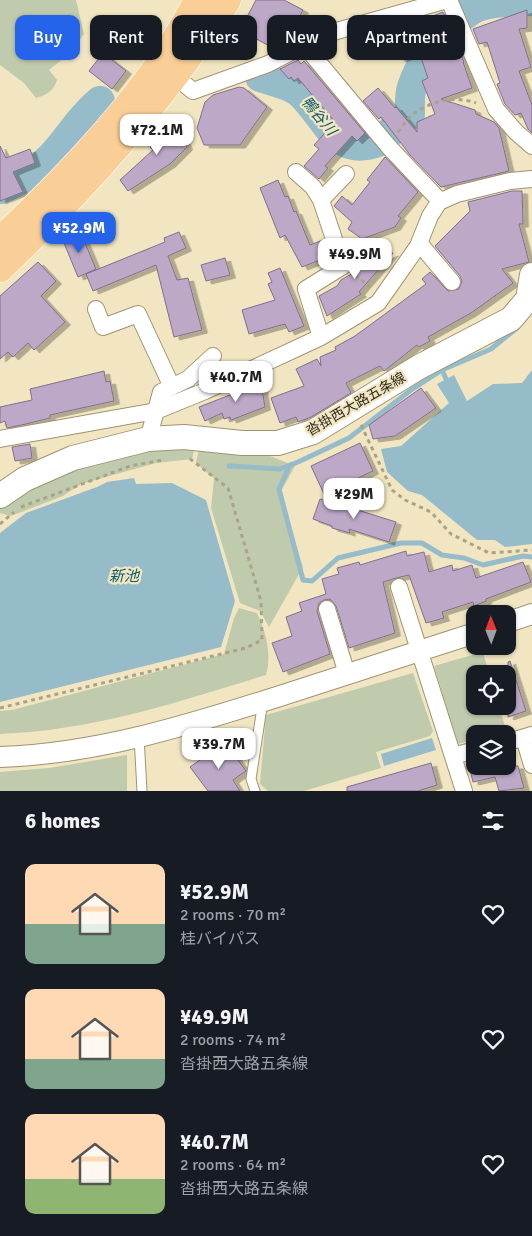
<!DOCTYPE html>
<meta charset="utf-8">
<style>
:root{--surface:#171b24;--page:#242831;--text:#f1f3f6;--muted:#9ea1a6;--accent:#2563eb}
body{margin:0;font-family:Signika,"Noto Sans JP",sans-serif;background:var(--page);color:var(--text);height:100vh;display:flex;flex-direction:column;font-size:19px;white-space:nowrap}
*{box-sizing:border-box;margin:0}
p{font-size:16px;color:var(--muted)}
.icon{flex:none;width:28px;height:28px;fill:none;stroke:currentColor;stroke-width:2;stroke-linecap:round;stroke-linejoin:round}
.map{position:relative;height:791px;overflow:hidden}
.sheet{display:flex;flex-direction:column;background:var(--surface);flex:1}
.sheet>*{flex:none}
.top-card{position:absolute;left:15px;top:15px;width:502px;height:45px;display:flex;gap:10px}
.needle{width:32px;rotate:359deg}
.buttons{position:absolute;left:466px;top:605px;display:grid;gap:10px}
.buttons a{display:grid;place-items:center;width:50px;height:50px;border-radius:10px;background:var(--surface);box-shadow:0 1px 4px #0004;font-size:25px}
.price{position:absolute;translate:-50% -42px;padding:0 11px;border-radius:10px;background:#fff;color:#222;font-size:16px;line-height:32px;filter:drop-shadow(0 1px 2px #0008)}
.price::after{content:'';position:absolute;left:50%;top:30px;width:15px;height:11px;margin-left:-8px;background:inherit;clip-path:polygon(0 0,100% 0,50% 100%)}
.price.active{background:var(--accent);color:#fff}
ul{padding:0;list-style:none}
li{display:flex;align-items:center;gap:15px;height:125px;padding:0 25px}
li span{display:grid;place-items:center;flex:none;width:140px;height:100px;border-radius:10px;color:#555}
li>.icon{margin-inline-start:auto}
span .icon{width:60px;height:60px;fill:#fffc;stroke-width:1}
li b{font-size:21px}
h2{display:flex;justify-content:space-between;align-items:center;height:60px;padding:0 25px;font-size:21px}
.pill{padding:0 18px;border-radius:10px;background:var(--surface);box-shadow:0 1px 4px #0004;font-size:18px;line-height:45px}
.pill.active{background:var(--accent);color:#fff}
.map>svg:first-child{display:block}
.green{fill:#c0caad}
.water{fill:#95bcc8}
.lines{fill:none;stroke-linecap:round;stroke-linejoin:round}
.stream{stroke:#95bcc8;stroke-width:5}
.river{stroke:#95bcc8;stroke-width:30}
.building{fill:#bda8c8;stroke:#826e8b;filter:url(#shadow)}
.service-casing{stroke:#9f9472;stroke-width:11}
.minor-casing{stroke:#9f9472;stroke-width:18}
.tertiary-casing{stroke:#9f9472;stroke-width:22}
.secondary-casing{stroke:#9f9472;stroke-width:26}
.trunk-casing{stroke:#fff;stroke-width:29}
.path{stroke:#aba386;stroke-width:3;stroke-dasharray:4 4;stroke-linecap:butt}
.service{stroke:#fff;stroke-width:9}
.minor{stroke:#fff;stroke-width:16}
.tertiary{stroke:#fff;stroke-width:20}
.secondary{stroke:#fff;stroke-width:24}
.trunk{stroke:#face97;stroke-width:28}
.labels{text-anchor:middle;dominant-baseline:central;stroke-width:4.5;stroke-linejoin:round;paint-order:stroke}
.street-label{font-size:14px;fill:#2e2a1c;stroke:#f1e6c1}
.water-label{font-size:15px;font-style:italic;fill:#0a5a6c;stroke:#f1e6c1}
</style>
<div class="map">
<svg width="532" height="791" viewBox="0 0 532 791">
<defs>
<filter id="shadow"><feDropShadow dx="5.5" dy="3" stdDeviation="0" flood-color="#0004"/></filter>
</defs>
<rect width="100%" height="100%" fill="#f1e6c1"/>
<path class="green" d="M0,0H76L84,34L69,54L49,70L57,80C54,91 46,95 36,98L24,83L0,65Z
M158,444L195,445L192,459L156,463L81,484L63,496L11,516L0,513V504L83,462Z
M200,446L263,453L295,466L280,493L303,567L269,627L260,611L240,603L211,508L214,478L196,463Z
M239,608L257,613C266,632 272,655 266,675C179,702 91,731 0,734V711L12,710L224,654L234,618Z
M483,652L489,674H475V706H499L506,730L493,734H475V739L458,744L434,666Z
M413,673L433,731L430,736L376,752L381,768L304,791H268L260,784L266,715Z
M127,755V791H0V772L49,768Z"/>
<path class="water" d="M532,370V544L505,547L495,540H477L422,495L408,491L387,472L381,449L401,446L449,403L437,384L454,375L467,401L493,384L522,383Z
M134,478L136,484L172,483L206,500L235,601L221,647L0,702V533L26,513L97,487L107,482Z
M432,738L436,750L384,766L381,754Z"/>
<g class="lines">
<path class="stream" d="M442,370L491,349L517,328
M290,465L279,489L303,580L312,581L338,558L401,543H422L442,555L464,558L483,565L523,556L532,557
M229,466L280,469L298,462L349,438L411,390L442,370L446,379"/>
<path class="river" d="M466,14C482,0 512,2 532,1
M260,77C272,81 291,85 300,93C327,118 335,158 378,142
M387,135L410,114C410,106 409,95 412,87C419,65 436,41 453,26
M0,189C20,182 37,172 52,156C69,138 80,117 100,101"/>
</g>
<path class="building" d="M256,0H284L303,10L285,44L275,49L240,30Z
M527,10V28L519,29L531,67L519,71L532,105V133L528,129L521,113L515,115L505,104L497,84L500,83L487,42L479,44L473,29Z
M443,12L464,62H463L472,88L441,99L475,110L476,114L494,122L499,128L509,171L441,187L410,155L381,117L379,119L363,101L378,88L395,108L396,107L417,132V122L435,114L422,81L428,78L419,52L400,59L389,33Z
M103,53L126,71L112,89L89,71Z
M298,60L301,64L304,61L365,133L357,141L352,136L325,166L328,168L319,179L304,166L319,149L314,145L335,122L298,78L294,81L291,77L289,79L280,69Z
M239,87L244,88L267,107L240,145H204L197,128L205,102L213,95Z
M176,118L187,147L170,164L128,191L120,180L153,150L150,147Z
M0,146L6,158L30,149L35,163L13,172L23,192L0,201Z
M385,157L418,192L398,216L401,218L395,227L362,239L348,229L352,222L334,206L342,196L352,205L370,182L367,180Z
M278,180L285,197L288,196L294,212L296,211L310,245L323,240L328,252L323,254L325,258L302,267L285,235L280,238L260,188Z
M512,191H522L523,224H519L529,262L502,269L513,283L471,313L428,337L430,341L419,347L417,345L384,371L380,366L346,383L351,393L311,417L298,422L296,417L280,423L271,398L304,386L296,369L317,359L321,366L320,357L336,350L335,347L355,336L426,284L422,279L430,272L448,291L459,289L462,281L460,276L435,246L470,211L468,202Z
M80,231L96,269L78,277L62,238Z
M179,232L186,248L168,256L177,280L188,278L202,330L174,337L156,265L93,291L86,274L165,242L164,238Z
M374,241L386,252L380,258L393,253L359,292L361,294L327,316L319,296L337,286L341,280L360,269L354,264Z
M225,258L230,275L206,281L201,265Z
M38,262L56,281L41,296L65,322L34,350L28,343L13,357L8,352L0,359V296Z
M280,268L304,326L289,332L285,324L249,334L242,310L275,300L268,284L272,282L268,273Z
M104,371L106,382L110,381L114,401L50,415V418L26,424L7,428L5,421L0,423V407L32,400L30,389Z
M253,380L254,383H261L265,407L231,420L230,417L224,419L222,413L205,421L199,407L235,393V388Z
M421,388L436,408L395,436L373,439L369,425Z
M360,443L373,471L324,494L311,466Z
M30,444L32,458L15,461L12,447Z
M320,499L339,504L340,500L342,505L396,522L389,542L349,529L350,533L332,528V526L313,519Z
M406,551L407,556L424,552L429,572L452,565L453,571L472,565L476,578L523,562L531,582L486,599V601L474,606L473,602L442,612L444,618L426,623L409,575L396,578L383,582L395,633L349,648L336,606L330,599L324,600L319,603L317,611L330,654L283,672L272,643L292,636L286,617L302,611L299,603L326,594L322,579L339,574L337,568L359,562L360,565Z
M510,661L526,711L508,717V662Z
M225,742L246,771L233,780L240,791H208L190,767Z
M431,763L437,785L418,791H347V787Z
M469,766H518L524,788L499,791L495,777L473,782Z"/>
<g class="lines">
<g class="service-casing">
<path id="service" d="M139,736L142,791
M255,791L251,779L263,701"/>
</g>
<g class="minor-casing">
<path id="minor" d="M449,0L496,109L516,132L532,146
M305,46L389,147L440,201
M176,77L193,91L268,64L326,34L447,0
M296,172L313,187L321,200L343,266L306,289L321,337
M321,200L346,174
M419,243L452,282
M96,309L103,327L138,314L172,387
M0,439L156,411L161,392L188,379L213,356
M148,439L156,411L205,391L321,337L378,303L418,246L430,216L439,202L457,194L510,181L532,179
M399,587L464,791
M327,609L347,674
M524,738L532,765
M508,742L532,735
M453,756L475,750"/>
</g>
<g class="tertiary-casing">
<path id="tertiary" d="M508,622L532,614
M0,757C96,754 189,725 280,696C345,675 410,654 475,633"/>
</g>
<g class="secondary-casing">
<path id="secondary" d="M0,496L25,479L73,458L148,439L184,437L242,443H278L313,432L419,367L511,319L528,299L532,275"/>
</g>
<g class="trunk-casing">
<path id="trunk" d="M0,241C58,186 115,128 161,62C175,42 186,21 199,0
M0,268C86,186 163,100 227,0"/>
</g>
<path class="path" d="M398,132C403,126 409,116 416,112C434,100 457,96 476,103
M355,275L370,287
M361,425L392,490L405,500L431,512L451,534L489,553L532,550
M21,507L130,466L162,460
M0,524L14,512
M0,708L246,648L262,640L261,601L228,488L189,458"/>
<use href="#service" class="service"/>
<use href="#minor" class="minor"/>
<use href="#tertiary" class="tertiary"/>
<use href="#secondary" class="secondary"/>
<use href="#trunk" class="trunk"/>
</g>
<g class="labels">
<g class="street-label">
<text transform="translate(356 404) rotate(-30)">沓掛西大路五条線</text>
</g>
<g class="water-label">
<text transform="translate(319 116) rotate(50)">鴨谷川</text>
<text x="124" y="576">新池</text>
</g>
</g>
</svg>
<div class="buttons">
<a><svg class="needle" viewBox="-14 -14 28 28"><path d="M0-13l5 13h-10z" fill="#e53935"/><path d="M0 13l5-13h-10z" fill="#9ea1a6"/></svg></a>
<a><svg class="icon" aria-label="locate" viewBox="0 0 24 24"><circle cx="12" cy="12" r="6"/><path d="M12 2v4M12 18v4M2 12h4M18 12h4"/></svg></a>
<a><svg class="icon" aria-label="layers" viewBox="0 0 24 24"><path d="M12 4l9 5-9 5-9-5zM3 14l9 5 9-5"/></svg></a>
</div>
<b class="price" style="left:157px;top:156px">¥72.1M</b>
<b class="price active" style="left:79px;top:254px">¥52.9M</b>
<b class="price" style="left:355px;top:280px">¥49.9M</b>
<b class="price" style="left:236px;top:403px">¥40.7M</b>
<b class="price" style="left:354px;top:520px">¥29M</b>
<b class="price" style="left:219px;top:770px">¥39.7M</b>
<div class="top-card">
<a class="pill active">Buy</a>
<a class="pill">Rent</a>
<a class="pill">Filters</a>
<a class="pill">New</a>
<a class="pill">Apartment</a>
</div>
</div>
<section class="sheet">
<h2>6 homes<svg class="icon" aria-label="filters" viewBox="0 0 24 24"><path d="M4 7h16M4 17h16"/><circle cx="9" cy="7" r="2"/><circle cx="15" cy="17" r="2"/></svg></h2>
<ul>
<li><span style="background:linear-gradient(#ffd9b3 60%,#7fa58c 0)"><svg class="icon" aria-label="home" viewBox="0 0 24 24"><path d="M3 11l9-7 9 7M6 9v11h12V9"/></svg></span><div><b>¥52.9M</b><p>2 rooms · 70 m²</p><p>桂バイパス</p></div><svg class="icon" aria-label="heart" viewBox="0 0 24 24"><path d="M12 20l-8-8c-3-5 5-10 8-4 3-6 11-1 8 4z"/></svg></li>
<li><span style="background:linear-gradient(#ffd9b3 70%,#7fa58c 0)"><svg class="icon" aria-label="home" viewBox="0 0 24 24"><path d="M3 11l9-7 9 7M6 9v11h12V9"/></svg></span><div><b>¥49.9M</b><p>2 rooms · 74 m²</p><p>沓掛西大路五条線</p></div><svg class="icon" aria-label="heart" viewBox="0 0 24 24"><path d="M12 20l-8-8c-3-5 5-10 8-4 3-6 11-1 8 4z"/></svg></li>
<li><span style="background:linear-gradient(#ffd9b3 65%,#8fb573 0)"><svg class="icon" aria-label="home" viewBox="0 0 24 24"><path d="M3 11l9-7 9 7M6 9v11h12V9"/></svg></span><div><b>¥40.7M</b><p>2 rooms · 64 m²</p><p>沓掛西大路五条線</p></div><svg class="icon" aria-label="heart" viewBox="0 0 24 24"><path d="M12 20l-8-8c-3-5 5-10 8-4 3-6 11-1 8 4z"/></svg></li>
</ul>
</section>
